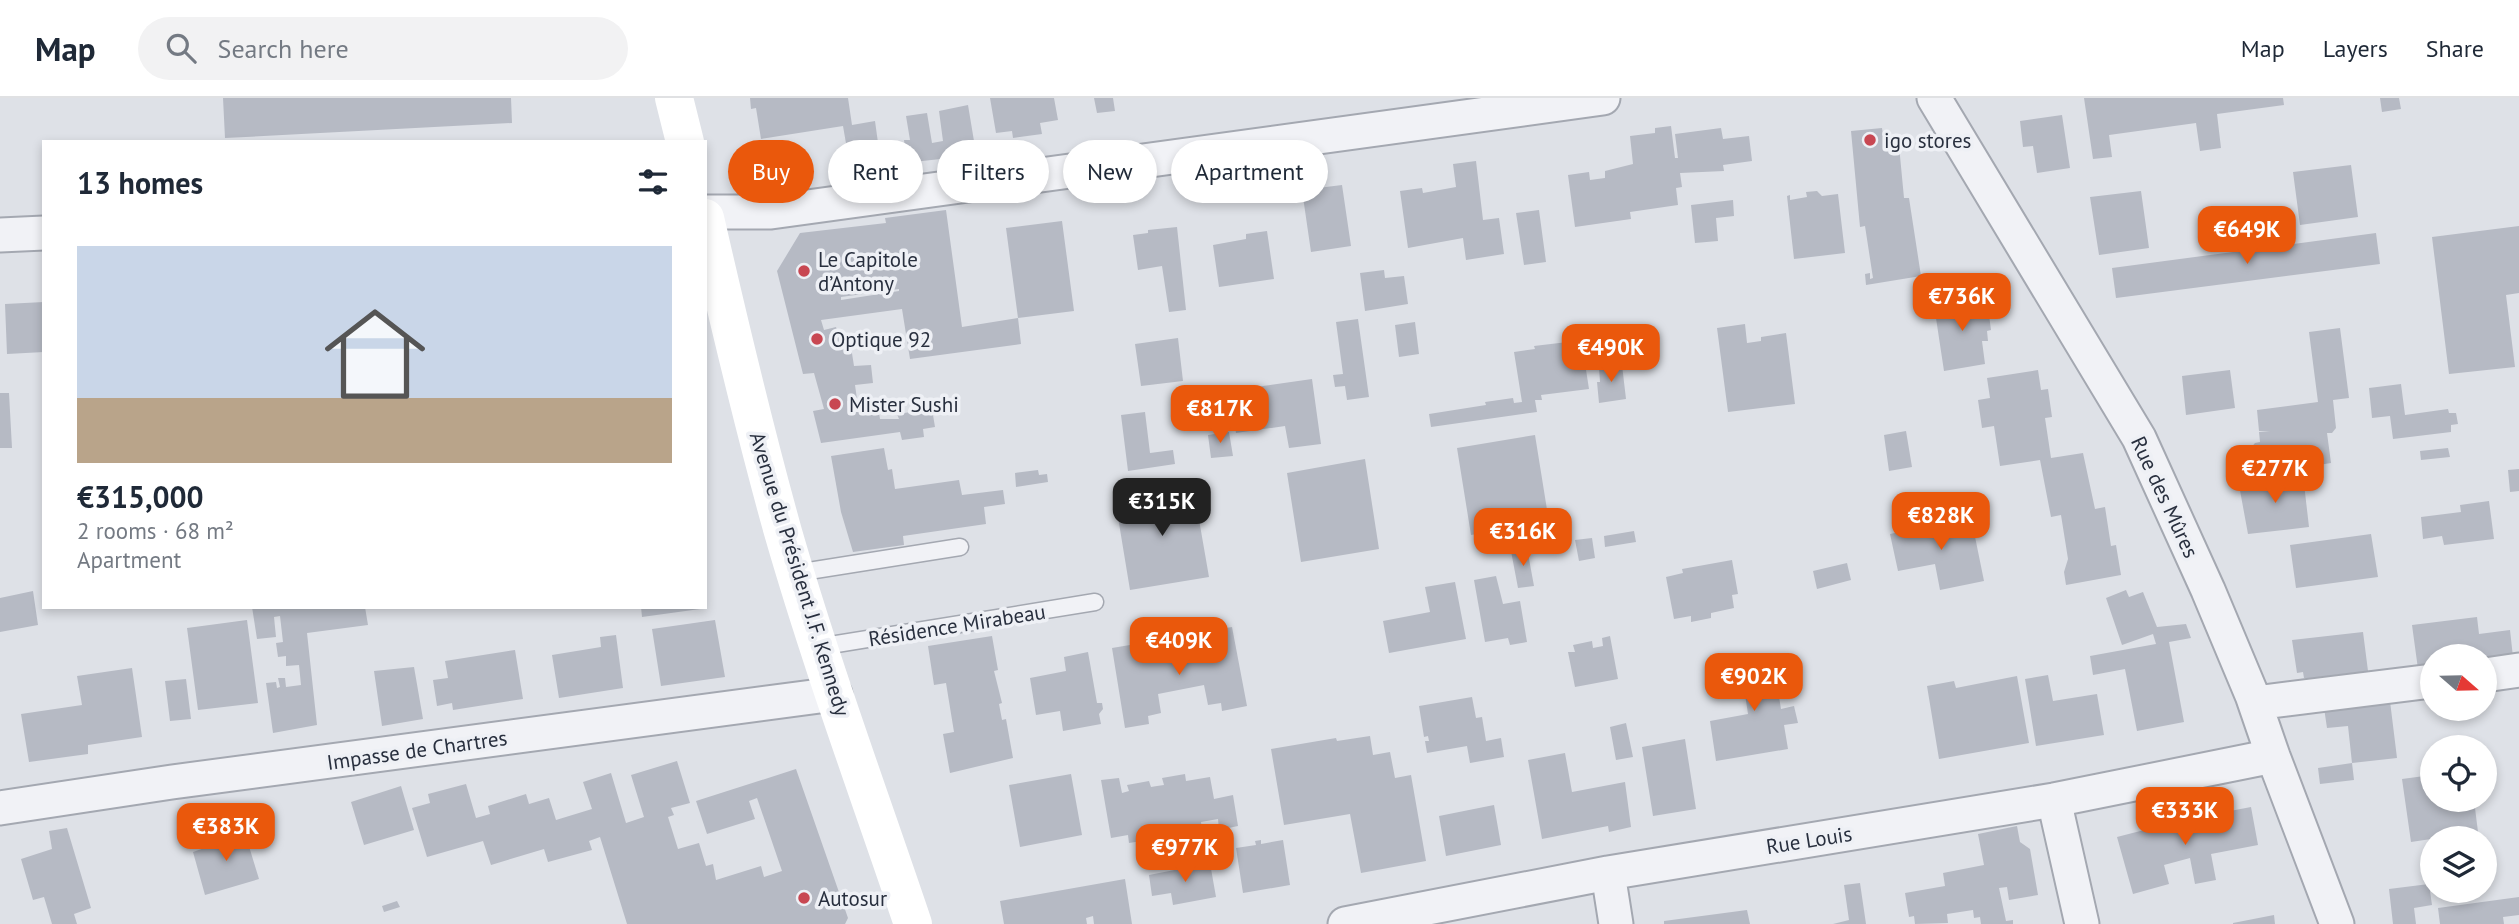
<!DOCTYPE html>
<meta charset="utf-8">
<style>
:root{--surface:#fff;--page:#f2f2f3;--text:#1f2937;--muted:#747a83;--line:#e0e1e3;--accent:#ea580c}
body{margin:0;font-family:"PT Sans",sans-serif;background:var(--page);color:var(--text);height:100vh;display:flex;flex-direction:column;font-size:26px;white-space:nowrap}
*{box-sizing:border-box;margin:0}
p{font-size:23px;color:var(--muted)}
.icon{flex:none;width:38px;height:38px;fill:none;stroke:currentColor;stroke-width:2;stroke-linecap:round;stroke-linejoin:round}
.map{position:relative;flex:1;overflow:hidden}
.side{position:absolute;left:42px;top:42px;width:665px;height:469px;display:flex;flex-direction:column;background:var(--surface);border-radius:0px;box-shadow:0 4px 10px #0003}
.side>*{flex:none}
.guide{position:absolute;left:728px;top:42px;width:665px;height:63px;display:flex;gap:14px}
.needle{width:46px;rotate:110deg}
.controls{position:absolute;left:2420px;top:546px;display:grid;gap:14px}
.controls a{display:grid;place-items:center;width:77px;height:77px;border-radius:50%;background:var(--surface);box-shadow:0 4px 10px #0003;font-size:35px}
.price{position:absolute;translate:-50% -60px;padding:0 16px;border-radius:14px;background:var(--accent);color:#fff;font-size:23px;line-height:46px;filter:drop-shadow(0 2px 4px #0008)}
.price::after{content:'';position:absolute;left:50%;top:42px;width:21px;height:16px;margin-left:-10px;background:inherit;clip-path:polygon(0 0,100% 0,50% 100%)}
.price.on{background:#222;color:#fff}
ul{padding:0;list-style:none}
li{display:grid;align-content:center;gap:14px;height:371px;padding:0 35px}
li span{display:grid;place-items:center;height:217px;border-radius:0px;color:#555}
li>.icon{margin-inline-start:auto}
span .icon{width:126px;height:126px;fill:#fffc;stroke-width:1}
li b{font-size:30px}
h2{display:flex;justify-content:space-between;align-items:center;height:84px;padding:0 35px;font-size:30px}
.chip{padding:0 24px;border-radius:32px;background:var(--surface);box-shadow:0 4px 10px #0003;font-size:24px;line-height:63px}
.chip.on{background:var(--accent);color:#fff}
header{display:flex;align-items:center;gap:42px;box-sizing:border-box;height:98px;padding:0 35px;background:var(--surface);border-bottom:2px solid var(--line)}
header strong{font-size:33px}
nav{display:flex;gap:38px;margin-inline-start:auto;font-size:24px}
.search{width:490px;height:63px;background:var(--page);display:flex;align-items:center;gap:18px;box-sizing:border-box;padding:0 24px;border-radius:38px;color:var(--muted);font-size:26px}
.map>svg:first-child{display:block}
.building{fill:#b6bac4;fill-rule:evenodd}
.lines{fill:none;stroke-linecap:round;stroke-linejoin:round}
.lane-casing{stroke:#a4a8b1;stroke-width:19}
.street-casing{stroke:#a4a8b1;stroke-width:37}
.lane{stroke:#f1f2f6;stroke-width:16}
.street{stroke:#f1f2f6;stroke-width:33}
.secondary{stroke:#fff;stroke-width:38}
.poi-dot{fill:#c84752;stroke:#eef0f5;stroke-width:2.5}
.labels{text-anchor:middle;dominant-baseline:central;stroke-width:7;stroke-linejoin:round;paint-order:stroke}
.poi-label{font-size:21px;fill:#282f3e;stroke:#eef0f5;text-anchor:start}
.street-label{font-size:21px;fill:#282f3e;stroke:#eef0f5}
</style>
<header>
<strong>Map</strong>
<div class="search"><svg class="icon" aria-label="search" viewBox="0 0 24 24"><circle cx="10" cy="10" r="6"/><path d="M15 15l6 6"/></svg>Search here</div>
<nav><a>Map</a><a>Layers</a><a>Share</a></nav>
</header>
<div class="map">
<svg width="2519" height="826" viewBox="0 0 2519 826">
<rect width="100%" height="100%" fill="#dee1e7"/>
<path class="building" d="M223,0H511L512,25L225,40Z
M750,0H848L852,27L875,23L879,52L848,57L843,28L761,41L756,10L751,11Z
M990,0H1054L1058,22L1040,25L1042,36L1013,40L1012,33L996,35Z
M1094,0H1113L1115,13L1097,15Z
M2084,0H2283L2284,7L2217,16L2221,50L2200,53L2196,25L2109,37L2112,59L2093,61Z
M2380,0H2399L2401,11L2382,14Z
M968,7L976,55L958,58L959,59L913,64L911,48L905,49L904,42H910L906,18L927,15L932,45L943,43L939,13Z
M2062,17L2070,70L2037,75L2033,48L2023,49L2020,23Z
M1671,28L1675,60H1678L1675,36L1721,30L1723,41L1749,38L1752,63L1723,67L1724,73L1680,75L1682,89L1676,90L1678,107L1630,114L1631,121L1575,129L1568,77L1589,74L1590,82L1605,80V73L1633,66L1630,38L1655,35V30Z
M1882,30L1883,38L1898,37L1904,100H1909L1921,178L1866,187L1865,176L1870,175V181L1873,180L1865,128L1860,129L1851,33Z
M1476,63L1483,122L1499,120L1504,156L1466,162L1463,140L1408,150L1400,93L1422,90L1423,95L1456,89L1453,66Z
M2351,67L2358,119L2300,127L2293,74Z
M1342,87L1351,148L1311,154L1302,92Z
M1817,93L1822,98L1838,96L1845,155L1794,161L1787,98L1790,97V102L1807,99L1806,94Z
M2141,93L2149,150L2099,157L2090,99Z
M1733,102L1734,118L1716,120L1718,143L1695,145L1691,107Z
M946,112L962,229L1018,220L1021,246L910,261L902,211L821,222L824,232L836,229L843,251L851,249L854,268L871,267L873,285L855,287L857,301L847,303L848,313L878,309L880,321H899L897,316L932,311L935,329L923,331L924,339L902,342L900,334L821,345L813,313L824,311L814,275L803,276L777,173L800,135L886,125L885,120ZM899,191V193L841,202V199Z
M1539,112L1546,164L1524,167L1516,115Z
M1062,123L1074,213L1018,220L1006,130Z
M2519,128V195L2506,197L2515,269L2449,276L2432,139Z
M1177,129L1186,212L1169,214L1162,168L1138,172L1133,137L1148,135V132Z
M1267,133L1274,181L1219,189L1213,147L1246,141V136Z
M2376,135L2380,166L2116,200L2112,170Z
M1384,172L1385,180L1404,178L1408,206L1365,213L1360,175Z
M1982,201L1984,218L1989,217L1991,232L1987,233L1988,243H1982L1985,266L1944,273L1934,207Z
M44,204V254L7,256L5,206Z
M1358,221L1369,299L1347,302L1345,288L1335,289L1333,277L1343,276L1336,224Z
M1415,224L1419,256L1399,259L1395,227Z
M1745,226L1747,245L1761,243V239L1786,235L1795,306L1728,314L1717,230Z
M2340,230L2349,300L2333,302L2336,330L2332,335H2327L2331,365L2275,374L2273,368L2257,370L2250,364L2249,352L2255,345L2260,344L2259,334L2270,333H2259L2257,312L2318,304L2309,234Z
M1178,240L1183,283L1141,288L1135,246Z
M1576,243V245L1590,243L1591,251L1578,253L1579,260L1584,259L1589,291L1541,297L1542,302H1535L1537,314L1431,329L1429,316L1486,307L1485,304L1513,300L1514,305L1522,304L1514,254L1535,251L1534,248Z
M1622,267L1626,301L1599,305L1597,284H1600L1599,270Z
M2038,272L2041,292L2048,291L2052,319L2045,320L2051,360L2083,355L2095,411L2105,409L2111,448L2116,447L2121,477L2066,487L2064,474L2068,461L2061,417L2051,419L2040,362L2000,368L1994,328L1982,330L1978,302L1990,300L1987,280Z
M2230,272L2235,310L2186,317L2182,278Z
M1312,281L1321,346L1289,350L1285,328L1236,335L1231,304L1236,303L1234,292Z
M2401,286L2405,317L2448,311L2449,315H2456L2458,326L2451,327V334L2393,341L2390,318L2372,320L2369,290Z
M0,295H9L12,350H0Z
M1145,314L1150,355L1173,352L1175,366L1128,373L1121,317Z
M1906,333L1912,369L1889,373L1884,337Z
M1229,334L1233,358L1211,360L1208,337Z
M1535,337L1549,424L1471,437L1457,350Z
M884,350L888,372L892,371L895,391L959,382L962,397L1003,392L1005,406L984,409L986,426L903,438L904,447L853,454L841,414L831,358Z
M2448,350L2450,359L2421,362L2420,353Z
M1365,361L1379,451L1301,464L1287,375Z
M2519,371V393L2510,394L2508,372Z
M1038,372L1039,377L1047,376L1048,384L1016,389L1015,375Z
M2303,377L2309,429L2248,436L2239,387Z
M1193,387L1209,479L1130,492L1115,401Z
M2489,403L2494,441L2444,447L2442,438L2423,441L2421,419L2461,414L2460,407Z
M1971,419L1984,483L1940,492L1935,466L1898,473L1890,436Z
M1634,433L1636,444L1605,449L1604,438Z
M2371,436L2378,479L2296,490L2290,447Z
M1592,440L1595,460L1579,463L1575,442Z
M1527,450L1534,488L1518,490L1511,453Z
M1732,462L1738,496L1732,497L1734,510L1711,515V520L1691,524V518L1674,521L1666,479L1683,475L1682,471Z
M1847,465L1851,482L1817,491L1813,473Z
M1496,478L1503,506L1520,503L1527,544L1510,547L1508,540L1485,544L1474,482Z
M1455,484L1466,541L1389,555L1383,523L1430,514L1425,489Z
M2126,492L2129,499L2143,494L2157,529L2186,526L2191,540L2169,544L2184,624L2137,633L2125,571L2093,577L2090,558L2156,546L2153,536L2122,547L2106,500Z
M33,493L38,527L0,534V500Z
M252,509H365L368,527L307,535L317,627L273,635L266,585L276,584L277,590L280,589L278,580H285L286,589L301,587L299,567L286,568V558L278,559L276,545L283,544L280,518L274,519L276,539L257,541Z
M641,509H700V511L642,519Z
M2477,519L2479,536L2510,532L2513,559L2485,562V558H2432V569L2418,571L2412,527Z
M247,522L258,605L198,612L187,530Z
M715,522L725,579L661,588L652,531Z
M1232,529L1247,608L1222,613L1221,605L1208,607L1204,587L1158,596L1161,615L1148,618L1149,626L1125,630L1112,550L1136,546L1138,561L1211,548L1208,533Z
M2363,534L2368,573L2312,580H2304L2303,574L2297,575L2292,542Z
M616,537L623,590L559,600L552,557L601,549L600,539Z
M992,538L998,572L994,573L1002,605L999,606L1002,622L1006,621L1013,660L950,675L943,636L954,634L946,585L934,587L928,548Z
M1610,538L1618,581L1575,589L1568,554H1575L1573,547L1592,543L1593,550L1603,548L1602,540Z
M515,552L523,601L453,612L452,605L437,608L433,582L448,580L445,563Z
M1088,554L1097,605H1102L1103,611L1099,616L1101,626L1063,633L1060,613L1036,617L1030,580L1066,573L1064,559Z
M1772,556L1781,611L1794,608L1798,625L1784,627L1788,651L1716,663L1710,623L1748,616L1744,590L1729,592L1726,571L1740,567L1739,561Z
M414,569L423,621L382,628L374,573Z
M132,570L142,639L88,647V656L29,664L21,616L82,607L77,578Z
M2048,577L2053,603L2097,596L2104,637L2036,648L2025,581Z
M2017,578L2029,645L1939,661L1927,588L1954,583L1956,590Z
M186,581L191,621L170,623L165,583Z
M2389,595L2397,660L2352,665L2354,682L2320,686L2318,670L2352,665L2348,628L2327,630L2323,603Z
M1472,599L1476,620L1482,619L1486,643L1501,640L1504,659L1470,665L1467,648L1427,655L1425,643H1429L1428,638L1424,639L1419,608Z
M1626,625L1633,659L1616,662L1610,629Z
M1370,638L1373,657L1390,654L1395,680L1411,677L1426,763L1361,775L1350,716L1284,727L1271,651L1336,640L1337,643Z
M1685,641L1696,711L1653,718L1642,649Z
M1565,655L1572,694L1625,684L1631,729L1609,734L1608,728L1542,741L1528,662Z
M677,663L690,705L671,710L674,717L668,719L678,751L699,745L706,768L713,766L716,782L761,768L764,779L782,773L757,700L749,703L755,721L707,736L696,703L796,671L848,820L845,826H627L600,739L589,743L592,752L548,764L544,751L491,767L483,743L427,759L412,710L430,705L428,696L466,686L476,720L490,716L488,708L526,696L529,706L549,700L556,722L592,711L583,684L611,675L626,725L644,719L631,677Z
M1071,676L1082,737L1020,749L1009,687Z
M1185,676L1186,683L1210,679L1214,701L1233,697L1238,728L1219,732L1218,721L1201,724L1202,732L1184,735L1179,744L1157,748L1148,742L1129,745L1128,737L1111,740L1101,682L1119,680L1122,695L1129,693L1127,687L1149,683L1151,689L1157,688L1164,687L1162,680Z
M2432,677V702H2474L2478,734L2411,744L2402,681Z
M401,688L414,732L364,747L351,704Z
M1494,707L1501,747L1446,758L1439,718Z
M2251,709L2258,747L2211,756L2216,782L2195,786L2190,760L2164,767L2169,786L2133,796L2117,739L2183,722Z
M2017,728L2020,744L2030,751L2038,797L2009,802L2007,789L1999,790L2006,823L2013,822V826H1981L1980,819L1974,820L1973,812L1947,816L1948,825L1915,826L1914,818L1909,819L1905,795L1945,788L1943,775L1984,767L1978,736Z
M67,730L91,810L74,816L77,826H52L44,799L33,802L21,761L52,751L49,733Z
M244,732L259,781L205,797L193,754L210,748L208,742Z
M1261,742V746L1283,742L1290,787L1243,795L1236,750L1256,747L1255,743Z
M1210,765L1216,799L1173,807L1171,795L1152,798L1149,777Z
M1125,781L1132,826H1094L1093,818L1086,820L1087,826H1004L1000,803Z
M1860,785L1866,826H1833L1849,822L1844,787Z
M2429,786L2432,807L2414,810L2416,826H2393L2389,791Z
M2519,799V817L2503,819L2504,826H2440L2438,810Z
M397,803L400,809L384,814L382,808Z
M1747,812L1750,826H1664V823Z
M2274,817L2275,826H2233V825Z"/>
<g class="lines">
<g class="lane-casing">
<path id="lane" d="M796,475L960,449
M818,549L1095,504"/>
</g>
<g class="street-casing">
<path id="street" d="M1934,0L2139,340L2208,492L2252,597L2273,658L2337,826
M705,114H771L1603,0
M0,137L44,135
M2485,577L2519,572
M2255,605L2432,583
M2054,702L2082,826
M0,710L172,684L835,596
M1608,775L1616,826
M1345,826L1608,775L2054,702L2273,658"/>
</g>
<use href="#lane" class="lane"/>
<use href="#street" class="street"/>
<path class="secondary" d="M674,0L685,44
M705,120C729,225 754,330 783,434C821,566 869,696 913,826"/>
</g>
<g class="poi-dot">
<circle cx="1870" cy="42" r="7"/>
<circle cx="804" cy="173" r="7"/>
<circle cx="817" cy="241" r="7"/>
<circle cx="835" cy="306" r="7"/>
<circle cx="804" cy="800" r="7"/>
</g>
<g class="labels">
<g class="poi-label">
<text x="1884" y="42">igo stores</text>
<text x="818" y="161">Le Capitole<tspan x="818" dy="24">d’Antony</tspan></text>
<text x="831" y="241">Optique 92</text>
<text x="849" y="306">Mister Sushi</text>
<text x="818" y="800">Autosur</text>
</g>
<g class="street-label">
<text transform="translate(2165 399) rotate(65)">Rue des Mûres</text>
<text transform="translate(800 476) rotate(73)">Avenue du Président J.F. Kennedy</text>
<text transform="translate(957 527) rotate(-9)">Résidence Mirabeau</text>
<text transform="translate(417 652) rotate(-8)">Impasse de Chartres</text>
<text transform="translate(1809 742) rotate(-9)">Rue Louis</text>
</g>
</g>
</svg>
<div class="controls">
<a><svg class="needle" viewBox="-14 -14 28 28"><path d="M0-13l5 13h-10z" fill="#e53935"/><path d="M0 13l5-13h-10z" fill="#747a83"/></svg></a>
<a><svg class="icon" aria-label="locate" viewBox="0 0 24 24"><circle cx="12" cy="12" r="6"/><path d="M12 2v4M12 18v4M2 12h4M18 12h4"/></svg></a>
<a><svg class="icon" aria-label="layers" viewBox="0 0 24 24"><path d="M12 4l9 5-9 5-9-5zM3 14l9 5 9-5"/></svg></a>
</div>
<b class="price" style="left:2247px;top:168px">€649K</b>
<b class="price" style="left:1962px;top:235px">€736K</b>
<b class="price" style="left:1611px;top:286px">€490K</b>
<b class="price" style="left:1220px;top:347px">€817K</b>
<b class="price" style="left:2275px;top:407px">€277K</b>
<b class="price on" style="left:1162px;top:440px">€315K</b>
<b class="price" style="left:1941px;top:454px">€828K</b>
<b class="price" style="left:1523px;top:470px">€316K</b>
<b class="price" style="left:1179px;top:579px">€409K</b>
<b class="price" style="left:1754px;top:615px">€902K</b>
<b class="price" style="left:2185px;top:749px">€333K</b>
<b class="price" style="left:226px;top:765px">€383K</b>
<b class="price" style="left:1185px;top:786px">€977K</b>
<div class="guide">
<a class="chip on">Buy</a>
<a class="chip">Rent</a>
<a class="chip">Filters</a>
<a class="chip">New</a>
<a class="chip">Apartment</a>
</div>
<section class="side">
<h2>13 homes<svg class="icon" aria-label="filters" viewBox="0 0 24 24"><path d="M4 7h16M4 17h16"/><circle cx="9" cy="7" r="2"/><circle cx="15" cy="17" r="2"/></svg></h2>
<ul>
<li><span style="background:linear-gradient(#c9d6e8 70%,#b9a48a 0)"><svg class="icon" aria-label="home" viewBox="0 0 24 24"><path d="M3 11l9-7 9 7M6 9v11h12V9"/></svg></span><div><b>€315,000</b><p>2 rooms · 68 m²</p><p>Apartment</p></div></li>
</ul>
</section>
</div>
